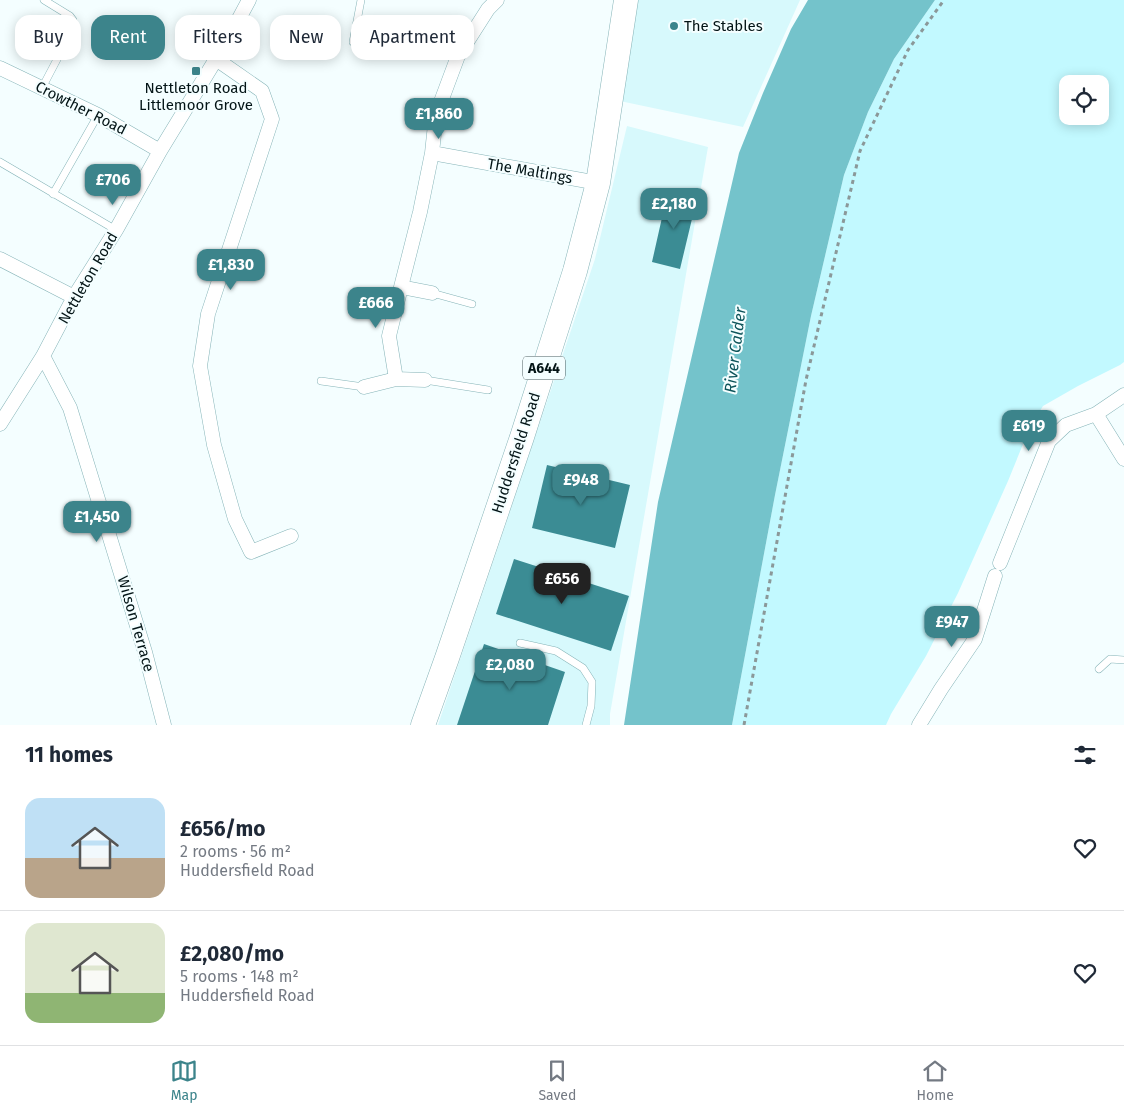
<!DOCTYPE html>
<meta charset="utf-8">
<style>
:root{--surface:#fff;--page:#f6f6f7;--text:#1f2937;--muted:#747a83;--line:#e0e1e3;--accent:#3c848b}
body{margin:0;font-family:"Fira Sans",sans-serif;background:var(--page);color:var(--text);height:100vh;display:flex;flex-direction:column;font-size:19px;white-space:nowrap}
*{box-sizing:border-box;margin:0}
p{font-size:16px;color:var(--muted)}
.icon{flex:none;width:28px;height:28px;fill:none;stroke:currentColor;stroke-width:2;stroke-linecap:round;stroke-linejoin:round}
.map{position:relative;height:725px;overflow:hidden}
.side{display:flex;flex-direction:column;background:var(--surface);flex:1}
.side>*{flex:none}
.top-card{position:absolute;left:15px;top:15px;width:500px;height:45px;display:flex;gap:10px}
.tools{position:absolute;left:1059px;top:75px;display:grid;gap:10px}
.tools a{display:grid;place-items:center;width:50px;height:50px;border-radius:10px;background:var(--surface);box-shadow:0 2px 12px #0003;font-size:25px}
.price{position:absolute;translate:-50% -42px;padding:0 11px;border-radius:10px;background:var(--accent);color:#fff;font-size:16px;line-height:32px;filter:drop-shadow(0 1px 2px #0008)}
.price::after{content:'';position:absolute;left:50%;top:30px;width:15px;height:11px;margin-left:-8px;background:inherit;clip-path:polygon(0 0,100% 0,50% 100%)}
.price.current{background:#222;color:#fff}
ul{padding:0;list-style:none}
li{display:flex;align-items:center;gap:15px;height:125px;padding:0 25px}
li+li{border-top:1px solid var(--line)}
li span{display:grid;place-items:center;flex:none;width:140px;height:100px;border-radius:15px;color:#555}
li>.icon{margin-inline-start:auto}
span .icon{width:60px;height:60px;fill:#fffc;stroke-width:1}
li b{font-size:21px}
h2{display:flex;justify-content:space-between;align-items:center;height:60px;padding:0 25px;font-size:21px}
.pill{padding:0 18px;border-radius:15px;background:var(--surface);box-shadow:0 2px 12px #0003;font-size:18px;line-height:45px}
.pill.current{background:var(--accent);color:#fff}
.tabs{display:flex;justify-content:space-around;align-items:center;height:70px;border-top:1px solid var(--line);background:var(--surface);font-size:14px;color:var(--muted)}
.tabs a{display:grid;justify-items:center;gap:2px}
.tabs .current{color:var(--accent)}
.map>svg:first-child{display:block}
.built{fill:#d7f9fc}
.green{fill:#c2f9ff;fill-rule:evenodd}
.water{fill:#74c3cb}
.building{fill:#3b8c94}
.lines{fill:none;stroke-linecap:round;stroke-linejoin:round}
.service-casing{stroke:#86b4b8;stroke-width:8}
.minor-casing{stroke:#86b4b8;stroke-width:15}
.trunk-casing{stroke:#86b4b8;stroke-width:25}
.path{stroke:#8b9899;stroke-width:3;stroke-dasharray:4 4;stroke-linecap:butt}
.service{stroke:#fff;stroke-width:7}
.minor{stroke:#fff;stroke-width:14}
.trunk{stroke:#fff;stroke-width:24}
.poi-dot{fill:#3c848b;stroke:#f4feff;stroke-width:2}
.labels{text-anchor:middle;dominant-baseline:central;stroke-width:4;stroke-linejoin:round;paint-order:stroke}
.shield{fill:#f4feff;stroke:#4b5a5c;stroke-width:1}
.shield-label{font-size:14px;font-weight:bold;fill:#031416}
.poi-label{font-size:15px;fill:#031416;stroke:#f4feff;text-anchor:start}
.street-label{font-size:15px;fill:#031416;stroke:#f4feff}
.water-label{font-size:16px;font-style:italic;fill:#0d545a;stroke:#f4feff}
</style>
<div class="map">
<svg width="1124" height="725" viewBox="0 0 1124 725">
<rect width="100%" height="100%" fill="#f4feff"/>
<path class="built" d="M638,0H800L743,127L620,101Z
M627,126L708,147L610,714V725H438L595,259Z"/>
<path class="green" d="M935,0H1124V362L1120,365L1078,386L1043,406L1030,427L1008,481L958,593L926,656L891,714L886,725H732L775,495L811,316L844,175L868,112L894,59ZM1068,84H1100V116H1068Z"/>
<path class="water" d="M808,0H935L894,59L868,112L844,175L811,316L775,495L732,725H624L658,502L739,153L763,93L791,29Z"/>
<path class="building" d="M668,191L697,198L680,269L652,262Z
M547,465L630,485L615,548L532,528Z
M514,559L629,596L611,651L496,614Z
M484,644L565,672L548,725H457Z"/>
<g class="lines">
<g class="service-casing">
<path id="service" d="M353,42L361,0
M42,88L74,27L73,20L70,16L44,0
M0,162L116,230
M53,194L98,115
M432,293L472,304
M425,380L488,390
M321,381L364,387
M520,643L556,651L583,668L592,682L591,706L586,725
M1099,669L1110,659L1124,660"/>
</g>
<g class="minor-casing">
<path id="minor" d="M216,59L262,91L272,119L208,314L200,366L214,445L235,519L251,552L291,536
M0,68L98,115L160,151
M432,153L436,115L458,56L488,9L497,0
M0,259L74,297
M401,287L420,212L432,153L598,183
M43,356L70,408L145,652L164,725
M425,380L396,379L389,336L401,287L432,293
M364,387L396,379
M1096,414L1124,459
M0,424L43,356L74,297L116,230L160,151L227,41L249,0
M1000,563L1049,441L1066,425L1096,414L1124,395
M919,725L941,689L975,639L995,576"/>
</g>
<g class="trunk-casing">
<path id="trunk" d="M423,725L447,658L522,437L575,271L598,183L626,0"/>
</g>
<path class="path" d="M744,725L806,380L860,151L908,50L944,0"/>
<use href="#service" class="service"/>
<use href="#minor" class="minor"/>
<use href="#trunk" class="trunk"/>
</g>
<g class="poi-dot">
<circle cx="674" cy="26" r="5"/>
<rect x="191" y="66" width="10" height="10" rx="2.5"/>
</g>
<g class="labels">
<rect class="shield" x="523" y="356.5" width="42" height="23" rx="4"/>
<g class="shield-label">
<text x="544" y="368">A644</text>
</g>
<g class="poi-label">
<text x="684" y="26">The Stables</text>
<text x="196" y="88" text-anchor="middle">Nettleton Road<tspan x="196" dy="17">Littlemoor Grove</tspan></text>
</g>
<g class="street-label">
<text transform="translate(81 108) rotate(27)">Crowther Road</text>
<text transform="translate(530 171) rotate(10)">The Maltings</text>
<text transform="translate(88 278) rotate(-60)">Nettleton Road</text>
<text transform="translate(516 453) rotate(-72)">Huddersfield Road</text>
<text transform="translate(136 624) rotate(74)">Wilson Terrace</text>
</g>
<g class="water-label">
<text transform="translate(735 350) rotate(-83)">River Calder</text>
</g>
</g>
</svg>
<div class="tools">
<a><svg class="icon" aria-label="locate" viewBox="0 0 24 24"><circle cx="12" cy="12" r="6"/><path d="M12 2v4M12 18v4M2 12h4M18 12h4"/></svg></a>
</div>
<b class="price" style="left:439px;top:140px">£1,860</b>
<b class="price" style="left:113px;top:206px">£706</b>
<b class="price" style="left:674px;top:230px">£2,180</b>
<b class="price" style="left:231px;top:291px">£1,830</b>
<b class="price" style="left:376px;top:329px">£666</b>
<b class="price" style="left:1029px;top:452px">£619</b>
<b class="price" style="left:581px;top:506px">£948</b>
<b class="price" style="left:97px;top:543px">£1,450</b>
<b class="price current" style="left:562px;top:605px">£656</b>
<b class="price" style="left:952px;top:648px">£947</b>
<b class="price" style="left:510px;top:691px">£2,080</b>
<div class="top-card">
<a class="pill">Buy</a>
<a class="pill current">Rent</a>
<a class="pill">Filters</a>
<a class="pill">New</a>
<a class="pill">Apartment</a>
</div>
</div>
<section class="side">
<h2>11 homes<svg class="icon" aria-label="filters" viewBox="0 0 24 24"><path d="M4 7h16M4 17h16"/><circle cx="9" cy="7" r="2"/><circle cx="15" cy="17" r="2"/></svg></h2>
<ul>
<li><span style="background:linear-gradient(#bfe0f5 60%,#b9a48a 0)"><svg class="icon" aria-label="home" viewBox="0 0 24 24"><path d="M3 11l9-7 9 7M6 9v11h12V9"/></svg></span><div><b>£656/mo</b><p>2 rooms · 56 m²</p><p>Huddersfield Road</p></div><svg class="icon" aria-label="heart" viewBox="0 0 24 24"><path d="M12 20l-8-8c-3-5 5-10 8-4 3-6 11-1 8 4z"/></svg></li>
<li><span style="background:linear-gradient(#dfe7d0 70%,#8fb573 0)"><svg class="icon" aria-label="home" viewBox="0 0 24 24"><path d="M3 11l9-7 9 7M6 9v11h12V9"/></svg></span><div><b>£2,080/mo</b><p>5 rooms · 148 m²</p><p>Huddersfield Road</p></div><svg class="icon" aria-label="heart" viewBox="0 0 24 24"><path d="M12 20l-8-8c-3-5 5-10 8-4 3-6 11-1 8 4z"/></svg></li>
</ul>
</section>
<nav class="tabs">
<a class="current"><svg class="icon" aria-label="map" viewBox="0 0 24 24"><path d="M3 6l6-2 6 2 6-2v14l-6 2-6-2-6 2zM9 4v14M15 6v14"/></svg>Map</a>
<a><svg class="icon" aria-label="saved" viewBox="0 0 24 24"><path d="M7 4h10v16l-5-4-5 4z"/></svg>Saved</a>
<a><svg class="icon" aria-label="home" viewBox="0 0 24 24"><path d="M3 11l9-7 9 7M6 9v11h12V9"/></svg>Home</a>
</nav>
